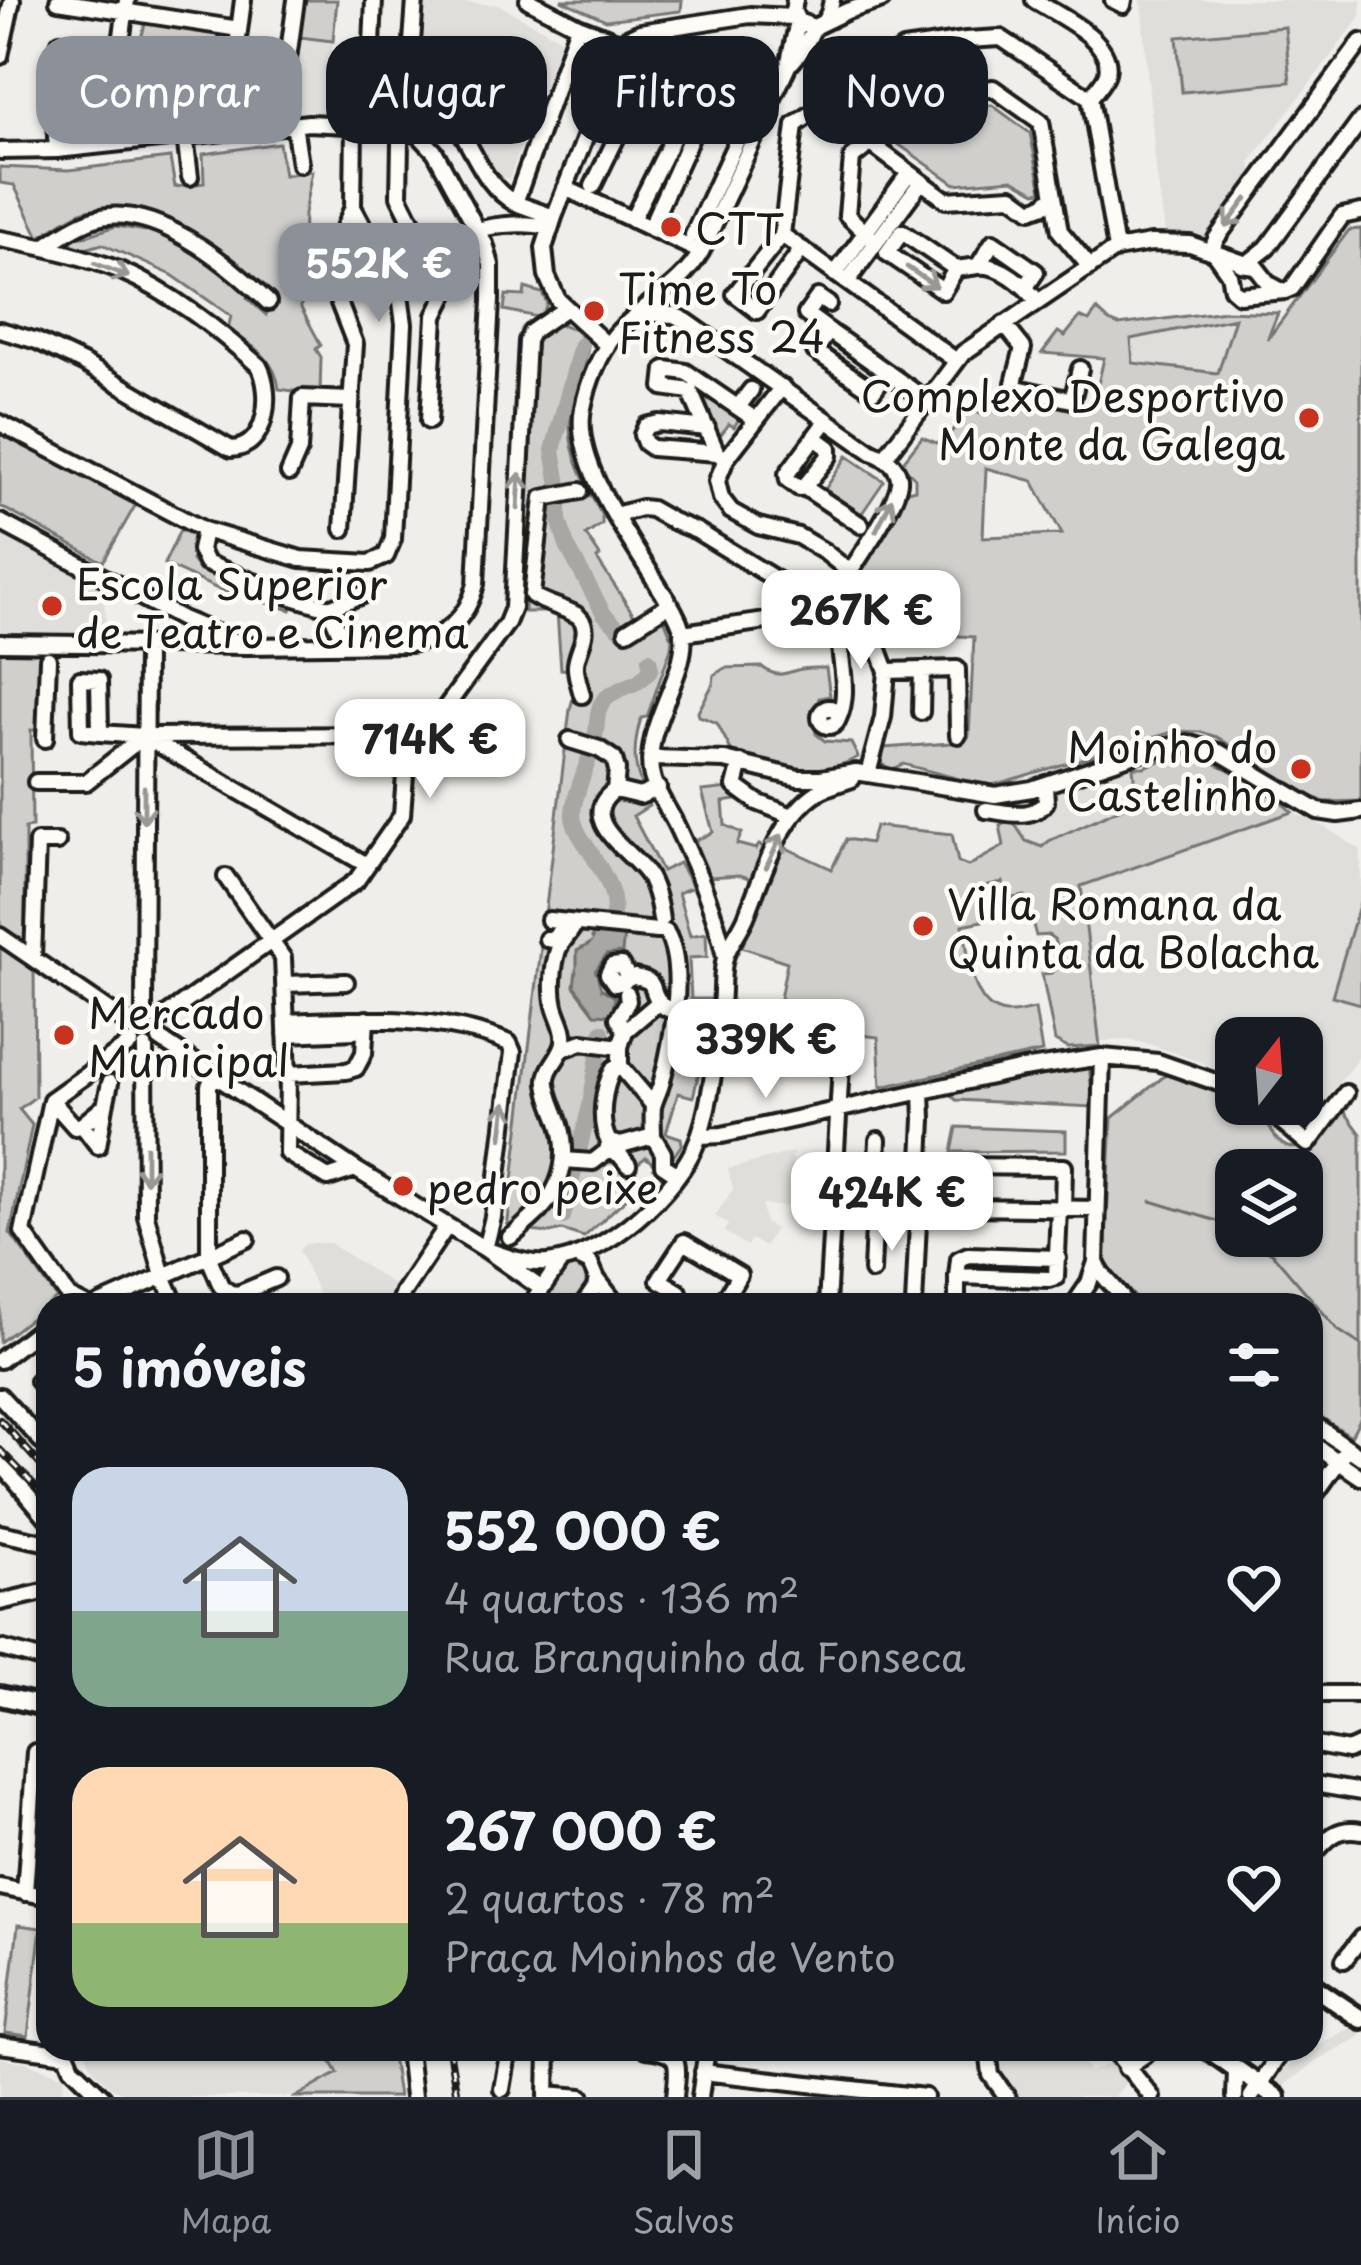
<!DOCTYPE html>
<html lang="pt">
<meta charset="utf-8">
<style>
:root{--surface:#171b24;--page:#20242c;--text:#f1f3f6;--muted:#9ea1a6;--line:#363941;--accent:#8c9099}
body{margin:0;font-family:"Playpen Sans",sans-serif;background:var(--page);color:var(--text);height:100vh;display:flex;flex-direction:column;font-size:45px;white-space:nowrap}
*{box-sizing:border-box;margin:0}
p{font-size:39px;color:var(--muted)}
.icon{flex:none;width:66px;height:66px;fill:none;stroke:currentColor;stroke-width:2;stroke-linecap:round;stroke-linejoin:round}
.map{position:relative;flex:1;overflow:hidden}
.sheet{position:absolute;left:36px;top:1293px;width:1287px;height:768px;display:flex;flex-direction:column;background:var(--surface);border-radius:36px;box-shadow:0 3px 9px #0004}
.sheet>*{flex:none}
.hud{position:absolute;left:36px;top:36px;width:1290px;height:108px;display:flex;gap:24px}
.needle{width:78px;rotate:17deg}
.fabs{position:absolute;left:1215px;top:1017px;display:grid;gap:24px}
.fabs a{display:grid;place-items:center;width:108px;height:108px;border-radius:24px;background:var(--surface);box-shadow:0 3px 9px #0004;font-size:60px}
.price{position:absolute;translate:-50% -102px;padding:0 27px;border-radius:24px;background:#fff;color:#222;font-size:39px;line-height:78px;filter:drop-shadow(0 3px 6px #0008)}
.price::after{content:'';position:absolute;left:50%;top:72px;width:36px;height:27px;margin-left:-18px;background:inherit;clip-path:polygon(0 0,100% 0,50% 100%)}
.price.on{background:var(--accent);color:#fff}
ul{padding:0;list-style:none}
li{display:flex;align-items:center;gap:36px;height:300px;padding:0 36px}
li span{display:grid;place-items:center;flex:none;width:336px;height:240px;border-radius:36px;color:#555}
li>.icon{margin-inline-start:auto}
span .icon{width:144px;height:144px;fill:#fffc;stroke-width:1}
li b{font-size:51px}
h2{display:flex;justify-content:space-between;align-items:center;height:144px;padding:0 36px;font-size:51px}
.chip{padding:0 42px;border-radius:36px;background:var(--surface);box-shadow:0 3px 9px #0004;font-size:42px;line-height:108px}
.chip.on{background:var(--accent);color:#fff}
.dock{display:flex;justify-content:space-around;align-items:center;height:168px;border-top:3px solid var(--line);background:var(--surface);font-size:33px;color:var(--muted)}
.dock a{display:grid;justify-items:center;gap:6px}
.dock .on{color:var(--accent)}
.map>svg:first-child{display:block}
.built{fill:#e0deda}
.green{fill:#d0cfcc;stroke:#767674;stroke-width:3;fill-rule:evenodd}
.water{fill:#a8a7a3;stroke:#706f6d;stroke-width:3}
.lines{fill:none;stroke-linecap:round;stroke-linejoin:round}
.stream{stroke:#706f6d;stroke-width:3}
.river{stroke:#a8a7a3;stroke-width:16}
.minor-tunnel{stroke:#d0cecb;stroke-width:14;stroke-dasharray:14 7;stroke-linecap:butt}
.minor-casing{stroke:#1c1c1c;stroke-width:22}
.major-casing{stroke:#1c1c1c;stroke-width:26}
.minor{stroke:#fdfcf7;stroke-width:14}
.major{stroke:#fdfcf7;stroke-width:16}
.rail-casing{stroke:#1c1c1c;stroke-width:8}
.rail{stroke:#fdfcf7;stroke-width:3;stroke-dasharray:9;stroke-linecap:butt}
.oneway{stroke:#989794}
.poi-dot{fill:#c8321e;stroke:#fdfcf7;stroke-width:4.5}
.labels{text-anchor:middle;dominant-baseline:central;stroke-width:9;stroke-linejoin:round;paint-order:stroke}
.poi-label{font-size:42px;fill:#1c1c1c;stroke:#fdfcf7;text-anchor:start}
</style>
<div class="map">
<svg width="1361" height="2097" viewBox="0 0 1361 2097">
<rect width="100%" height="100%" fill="#f0eeea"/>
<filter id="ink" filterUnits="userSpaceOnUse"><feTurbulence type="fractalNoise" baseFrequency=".00833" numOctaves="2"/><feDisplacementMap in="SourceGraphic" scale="24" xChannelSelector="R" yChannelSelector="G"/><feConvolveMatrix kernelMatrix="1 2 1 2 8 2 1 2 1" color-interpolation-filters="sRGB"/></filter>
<g filter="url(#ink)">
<path class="built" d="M415,0L499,5L561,39L509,179L483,171L450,113L411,92Z
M1141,0H1361V16L1250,162L1255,181L1209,237L1165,232L1156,170Z
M299,37L333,41L325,116L288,113Z
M1237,318L1218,373L1133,364L1130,339Z
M0,528L101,577L108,636L0,634Z
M1133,767L1137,801L1049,840L1042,847L1026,841L1014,823L1016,802Z
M1292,812L1325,827L1361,850V1054L1303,1130L1271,1104H1302V1038H1236V1080L1200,1062L1149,1044L1129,1040L1100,1041L1081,885Z
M793,1152L790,1207L762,1205L765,1223L775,1229L764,1247L751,1239L747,1246L724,1232L728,1224L715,1216L733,1189L728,1169Z
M314,1243H330L400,1289L386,1305H323L299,1250L304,1245Z
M1361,2022V2036L1317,2060L1270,2097H1252L1310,2049Z
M84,2049H323L350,2097H130L111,2087L93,2069Z
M994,2049H1075L1090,2071L1112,2063L1128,2080L1115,2097H1012L998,2076Z
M0,2058L25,2062L65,2076L62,2097H0Z"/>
<path class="green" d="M305,0H337L333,41L299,37Z
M561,0H682L681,11L606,20Z
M147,17L220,31L210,116L178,121L168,81L164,96L67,106L64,71L71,65L131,74Z
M1285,27L1290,82L1182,92L1177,37Z
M992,105L1030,133L1042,191L1036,192L1013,179L955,184L898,144L942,109Z
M279,143L284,175L312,171L304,214L303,248L317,251L316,265H304L301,308L321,345L316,349L321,357L320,395L279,389C276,358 251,345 228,329L231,316L172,275L102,244L85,249L73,245L69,239L78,233L83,237L116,226L145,231L148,229L199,254L220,267L250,293L247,298L266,315L274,297C230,255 151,194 87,210C72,214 54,229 39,237L14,185L0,183V167L69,170L170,158L175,187L204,183L203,154Z
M1361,229V801L1324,802L1296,788L1217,737L1200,732L1176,731L993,785L963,780L903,764L892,769L881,764L884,748L964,742L969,736L974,637L881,631L856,581L857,570L885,534L907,491L915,489V478L901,464L922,437L941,445L970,409L981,414L1002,388L1092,411L1104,358L1042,353L1058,332L1065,336L1080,317L1089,321L1097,310L1109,321L1119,325L1225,311L1278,313L1267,340L1349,230ZM1235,318L1218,373L1133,363L1131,339ZM986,468L1033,481L1062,534L983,537Z
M525,288L542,293L547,303L543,314L537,317L504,310L506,295L524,296Z
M563,325L576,330L588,347C585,367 576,385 572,404C563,447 584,480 602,516V524L586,535L600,556L597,559L638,621L663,616L672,638L671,648L647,717L641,718C630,756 635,771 649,806L633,816L662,871L679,863L693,887L678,893L690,936L706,933L707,957L689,958L691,999H709L705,1027L688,1025L682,1069L699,1072L693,1097L678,1093L666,1133L681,1138L682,1144L670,1162L659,1170L646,1157L632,1168L643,1183L584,1237L562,1230L550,1233L507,1229L570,709L574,695L572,670L561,669L557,612H525L529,433L537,334L554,326Z
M702,393L739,419L734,427L729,424L719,437L700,397Z
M0,434L139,499L103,562L0,506Z
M847,456L884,481L860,516L824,491Z
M180,530L195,535L192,560L200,571L294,602L291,610L220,590L164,564Z
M0,652H40V730H31L32,827L25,828V958L34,964L35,1097L19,1109L32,1125L10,1233L57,1298L0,1342Z
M762,667C775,677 782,675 797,670C806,667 817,668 826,668L830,696L819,698L813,716L816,734L825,741L851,743L858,757C819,781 772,763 732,752L717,723L699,716L698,712L713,684L714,675L725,668Z
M1176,755C1213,755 1265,787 1292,812L1081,886L1100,1046L1068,1048L1055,1041L1042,974L1052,973L1060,965L1054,939L1048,935L1036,936L1025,896L1007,899L1003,882L975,888L982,921L963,925C969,952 970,1010 1006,1013C1016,1014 1026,1010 1035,1009L1042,1052L881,1087L878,1037L775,1025L787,962L742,947L784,847L832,869L846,839L870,843L875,826L952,834L958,862L968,866L1004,846L1000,825L1005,822L1014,823L1026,841L1042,847L1049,841L1136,801L1133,767H1144Z
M729,788L742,799L723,802L725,825L742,833L737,844L756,849L759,845L769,850L758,881L740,875L708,877L695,841L713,832L702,791Z
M1361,899V1004L1332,996Z
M1089,1063L1093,1107L956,1100L949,1092Z
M1167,1074L1198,1082L1232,1096L1236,1098V1104C1274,1105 1263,1138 1289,1147C1296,1149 1303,1147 1310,1147L1342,1108L1361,1134V1417L1351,1436L1311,1411V1305H1143L1115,1277L1105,1260L1112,1118ZM1236,1170H1302V1236H1236Z
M957,1127L1066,1131V1151L952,1152Z
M572,1266L586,1273V1285L573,1305H556L546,1298L564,1270Z
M18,1925L41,1928L28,2036L5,2033Z
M324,2049H391L398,2097H296L338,2073Z"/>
<path class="water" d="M593,928L624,933L622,953L606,955L596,970L577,967V951L593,942L604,953L592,938Z
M576,970L597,973L600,987L589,997L602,989L615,997L612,1015L595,1014L574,986Z"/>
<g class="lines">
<path class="stream" d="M1151,1201L1227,1224L1236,1230
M1245,1236L1272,1253L1338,1330L1361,1345"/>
<path class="river" d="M581,345L553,450L559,485V520L567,546L604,614L622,631
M592,991L585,969C622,912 624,904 586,845C579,835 572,824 573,812C576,784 592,760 596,732C598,719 596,707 606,698C621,685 641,687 651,668L649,660
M563,1217L590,1105L602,1032"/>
<path class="minor-tunnel" d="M837,628L840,646
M890,1205L909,1206"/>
<g class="minor-casing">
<path id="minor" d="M415,0L409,84C416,106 440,102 452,118C474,147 482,185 515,203
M528,0L578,26L622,43
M795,0L793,11L798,21L814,27L847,11L882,0
M1034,0C1057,15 1115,40 1107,73C1105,81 1095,91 1090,98
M1113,0L1123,5L1124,0
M58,1L239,29
M824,22L829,13L832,0
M622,43L627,38L640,32L750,15L794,17
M0,56L12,0
M792,62L804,48L814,27
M118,64L127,0
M370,89L374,0
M54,98L159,89
M294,124L300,164
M279,125L296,0
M795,125L903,49L966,40L1001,38L1090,98L1116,249
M795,125L782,235L955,360
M403,128L400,142L399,196L447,292L435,316L429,421
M226,131L243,0
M185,136L190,177
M870,143L946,200L1012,196L1031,210L1042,206L1052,198
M57,150L52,77L60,42
M0,151L57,150L309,123L403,128L420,136L435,152L485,244L491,265V300L476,584C467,619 445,639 409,644L247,646L0,643
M593,186L658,52L673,51L754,89L757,97L693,235
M565,188L701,252
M554,217L515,203L578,26
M632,220L699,85L712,91L650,228
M478,230C499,224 528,222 550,228
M782,235L735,294L757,311L802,249
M0,239C40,246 81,255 119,270C171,292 217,329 259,366C273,392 268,448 231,449L83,363L37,341L0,330
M876,243L847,215L852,158L930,96L993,88L1041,122L1060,231L1090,267
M44,247C59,237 76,225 94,219C152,200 229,264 268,302
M1212,250L1216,239L1361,42
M1212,250L1229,274L1232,289L1239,295L1285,291L1292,288L1342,216L1361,212
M1248,263L1267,248L1361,120
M1241,264L1255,266L1269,284L1280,290
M956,269L943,291L887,253L902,232L956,269L978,266
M835,274L909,173
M847,282L921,182
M1026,287L1036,272L993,242L978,266C1000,263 1025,285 1038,302
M828,304L818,297L806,314L829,331
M641,313L674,315L686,321L872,452C884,457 897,464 899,478C902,496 861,555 850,572
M1004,324L1023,348L1014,383L1017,388L1072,400L1080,369
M607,345L558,300L547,276L544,248L554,217L622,43
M887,372L873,391L815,351L829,331L926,400
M782,387L726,459L717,481L721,498L731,511L758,526L798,536L825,552L850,572L887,671L883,717L868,774
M738,407L751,390
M827,420L787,474L788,480L799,488L804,487L861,525
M0,423L204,530L301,559L370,563L386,556L393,539L404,324L400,295L353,207L354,124
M707,428L659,423L646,426L642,435L645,443L652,448L717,453
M885,457L963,353L1116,249L1151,243L1190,244L1244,263
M726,459L717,453L690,391L663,387L665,369L686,372L756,420
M289,473L299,450L302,398L351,400
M804,487L829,456V448L814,437
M580,491L543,498L532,595C545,604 571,610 578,616C594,630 576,650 576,665C575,674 580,686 582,695
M615,515L641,508L651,509L672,521L697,531L816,604L822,614
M0,522L182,619L237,642
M343,529L355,344L339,303L335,282L339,239L353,207
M204,530L200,550L206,563L289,596L329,608L341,636V644
M329,608L362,595
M627,631L670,604
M683,633L863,607
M887,671L957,669L958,735
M820 717a9 9 0 1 1 18 0a9 9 0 1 1-18 0Z
M921,712L922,670
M838,719C849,696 842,671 840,646
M100,733L81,731L80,679L99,680L100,733L144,736L408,735
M45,739L48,659
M149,739L367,865
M570,740L599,749L614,759L617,770L615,790C574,819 631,851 647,874C656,888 659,904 661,920
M652,758L725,760L798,778H821L856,772L995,795L1032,789L1141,752L1187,743L1219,752L1318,811L1338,814L1361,811
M741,763L735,786L757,802L792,816
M36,782H86L144,736
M615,790L640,796L658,788
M986,810C1007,812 1032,821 1046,802L1045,785
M226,877L283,958L288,1074L287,1153L328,1178L355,1169
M549,920L657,931
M0,936L127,1023
M725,957C715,911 698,872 678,829C671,813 658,796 653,780C637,730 693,671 682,630C677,612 665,597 656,582C629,537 572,462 583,408C588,383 599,354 616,334C643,304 680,288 701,252L788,66L798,21
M33,958L37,842H57
M625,981L615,984L608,974L612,966L621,965L628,976C664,981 645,987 662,1005C673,1016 704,1015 720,1017
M285,984L346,982
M144,1010L146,646
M161,1019L356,881L402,815L408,735L420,734L430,729L507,623L513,608L527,341L531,332L566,308
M286,1022C360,1019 440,1014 509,1043L513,1052L493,1217L485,1249
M625,1031L659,1002
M286,1034L355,1031L361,1028L366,1019
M160,1039L355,1169L485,1249L542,1289
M145,1048L146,1216L163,1276L176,1305
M563,1049L582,1042L620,1047
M620,1066L653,1105
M288,1074L346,1071L356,1068L364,1053L366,1019
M214,1075L209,1086V1258L221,1286L230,1293L238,1294L276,1278
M51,1100L23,1232L69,1297L85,1305
M51,1100L75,1127L82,1125L98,1146L105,1106L82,1125
M51,1100L131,1043
M1261,1104L1308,1144L1346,1093
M105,1106L110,1083
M653,1136C653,1127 652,1116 653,1107C655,1098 660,1090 662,1081C672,1043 687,967 666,932
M700,1136L722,1135L1023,1069L1102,1057L1158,1062L1236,1089
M609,1142C598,1122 603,1087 614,1068L620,1066V1047L625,1031L618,1018L628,1001L627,994
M621,1145L653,1136L663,1153V1165L678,1175
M619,1154L621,1145L609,1142L607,1151L619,1154L628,1165
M564,1160L593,1162L607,1151
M909,1206L1096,1209
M950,1207L953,1166L1064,1167L1063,1209
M510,1237C519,1232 522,1226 530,1220C555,1199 568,1170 563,1138C561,1119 549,1102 547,1084C545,1067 562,1057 564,1042C566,1029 558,1018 555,1006C551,990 553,966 558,950C561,942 569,935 573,927L560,929L554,940L547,939
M485,1249C505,1256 526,1265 548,1263C604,1258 679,1191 698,1139C712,1102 717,1044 721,1004C723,990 721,972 725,958C729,944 740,931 746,917C763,875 778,818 818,792C828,786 841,783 852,779
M575,1256L590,1263L597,1279L617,1305
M1096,1262C1102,1280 1119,1288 1126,1305
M872,1271L878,1140
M957,1276L959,1259L968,1255L1058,1258
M679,1292L659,1280L684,1242L739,1275L721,1305
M98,1305L247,1239
M398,1305L403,1292L447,1226
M531,1305L561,1261
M583,1305L595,1288L597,1279
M827,1305L842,1048
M914,1305L923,1119L922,1093
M957,1305V1276L1049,1279L1056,1277L1059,1209
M1074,1305L1089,1283L1096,1262L1102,1057
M0,1360L48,1323
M48,1373L38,1381L48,1391
M0,1396L48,1448
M1311,1422L1361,1457
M1311,1443L1361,1477
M0,1462L48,1519
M1311,1500L1348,1448
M0,1533L48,1543
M0,1602L48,1591
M0,1648L48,1661
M1311,1694H1361
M1311,1744L1348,1751L1361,1745
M1311,1787L1320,1785L1361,1792
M1311,1857C1326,1840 1336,1826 1361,1831
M0,1887L48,1897
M25,1893L35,1752H48
M1344,1960L1361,1938
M0,2045L66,2054
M408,2049L413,2097
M646,2049C683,2053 678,2064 675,2097
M988,2049L991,2075L1007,2097
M1113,2049L1152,2097
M65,2050L72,2067L103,2097
M1126,2068L1153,2049
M703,2072L925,2097
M502,2089L509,2049
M547,2094L582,2097
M547,2097L548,2049
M700,2097L707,2049
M1235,2097L1236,2071
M1251,2097L1283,2049"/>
</g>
<g class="major-casing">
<path id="major" d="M0,1696L48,1707
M1311,1985L1361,2019
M1208,2049L1276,2097"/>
</g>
<use href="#minor" class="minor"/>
<use href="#major" class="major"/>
<g class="rail-casing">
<path id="rail" d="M0,1420L48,1473
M0,1450L48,1499
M449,2049L457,2097"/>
</g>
<use href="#rail" class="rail"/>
</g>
<defs><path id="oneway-shaft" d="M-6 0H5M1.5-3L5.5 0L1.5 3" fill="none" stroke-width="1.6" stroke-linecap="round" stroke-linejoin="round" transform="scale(3)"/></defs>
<g class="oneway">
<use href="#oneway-shaft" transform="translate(1236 213) rotate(127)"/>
<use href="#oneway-shaft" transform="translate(112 270) rotate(21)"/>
<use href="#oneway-shaft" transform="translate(922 277) rotate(34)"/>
<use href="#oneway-shaft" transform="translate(519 491) rotate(-87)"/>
<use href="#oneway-shaft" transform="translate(884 515) rotate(-63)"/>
<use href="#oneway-shaft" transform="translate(144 805) rotate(90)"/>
<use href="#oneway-shaft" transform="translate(774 851) rotate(-65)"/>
<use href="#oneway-shaft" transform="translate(504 1120) rotate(-83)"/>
<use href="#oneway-shaft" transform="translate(146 1165) rotate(90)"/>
</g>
</g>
<g class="poi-dot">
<circle cx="671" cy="227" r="12"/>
<circle cx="594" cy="311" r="12"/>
<circle cx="1309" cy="418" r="12"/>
<circle cx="52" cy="606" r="12"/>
<circle cx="1301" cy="769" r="12"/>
<circle cx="923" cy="926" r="12"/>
<circle cx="64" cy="1035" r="12"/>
<circle cx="403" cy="1186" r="12"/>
</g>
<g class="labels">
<g class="poi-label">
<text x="695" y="227">CTT</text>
<text x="618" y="287">Time To<tspan x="618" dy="48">Fitness 24</tspan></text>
<text x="1285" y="394" text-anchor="end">Complexo Desportivo<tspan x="1285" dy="48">Monte da Galega</tspan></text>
<text x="76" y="582">Escola Superior<tspan x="76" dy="48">de Teatro e Cinema</tspan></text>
<text x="1277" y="745" text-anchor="end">Moinho do<tspan x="1277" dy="48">Castelinho</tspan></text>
<text x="947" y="902">Villa Romana da<tspan x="947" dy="48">Quinta da Bolacha</tspan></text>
<text x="88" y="1011">Mercado<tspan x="88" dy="48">Municipal</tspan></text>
<text x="427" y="1186">pedro peixe</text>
</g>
</g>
</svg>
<div class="fabs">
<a><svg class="needle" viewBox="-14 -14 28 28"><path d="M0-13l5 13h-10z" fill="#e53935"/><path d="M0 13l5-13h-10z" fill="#9ea1a6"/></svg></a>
<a><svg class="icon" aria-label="layers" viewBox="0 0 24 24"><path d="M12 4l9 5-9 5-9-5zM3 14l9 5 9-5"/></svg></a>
</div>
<b class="price on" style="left:379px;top:325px">552K €</b>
<b class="price" style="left:861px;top:672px">267K €</b>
<b class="price" style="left:430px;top:801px">714K €</b>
<b class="price" style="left:766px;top:1101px">339K €</b>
<b class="price" style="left:892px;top:1254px">424K €</b>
<div class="hud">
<a class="chip on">Comprar</a>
<a class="chip">Alugar</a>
<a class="chip">Filtros</a>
<a class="chip">Novo</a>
</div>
<section class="sheet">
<h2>5 imóveis<svg class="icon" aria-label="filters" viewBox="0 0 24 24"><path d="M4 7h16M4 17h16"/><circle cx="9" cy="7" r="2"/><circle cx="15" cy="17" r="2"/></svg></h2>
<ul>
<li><span style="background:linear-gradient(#c9d6e8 60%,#7fa58c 0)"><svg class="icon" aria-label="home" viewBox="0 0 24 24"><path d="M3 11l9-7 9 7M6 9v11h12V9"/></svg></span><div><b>552 000 €</b><p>4 quartos · 136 m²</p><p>Rua Branquinho da Fonseca</p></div><svg class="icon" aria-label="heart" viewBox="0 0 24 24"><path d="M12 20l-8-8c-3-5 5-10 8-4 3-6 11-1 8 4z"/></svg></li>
<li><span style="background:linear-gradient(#ffd9b3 65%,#8fb573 0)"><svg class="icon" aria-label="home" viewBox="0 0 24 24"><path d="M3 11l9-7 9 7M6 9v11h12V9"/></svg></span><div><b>267 000 €</b><p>2 quartos · 78 m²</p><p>Praça Moinhos de Vento</p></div><svg class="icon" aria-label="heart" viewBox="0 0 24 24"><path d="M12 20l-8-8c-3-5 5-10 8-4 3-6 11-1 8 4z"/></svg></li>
</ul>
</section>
</div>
<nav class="dock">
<a class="on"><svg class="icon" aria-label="map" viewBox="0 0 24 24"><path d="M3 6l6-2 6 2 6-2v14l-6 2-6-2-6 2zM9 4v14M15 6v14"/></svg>Mapa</a>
<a><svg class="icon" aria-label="saved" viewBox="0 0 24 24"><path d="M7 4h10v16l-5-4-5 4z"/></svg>Salvos</a>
<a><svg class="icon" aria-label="home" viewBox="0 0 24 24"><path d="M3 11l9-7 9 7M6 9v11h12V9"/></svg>Início</a>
</nav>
